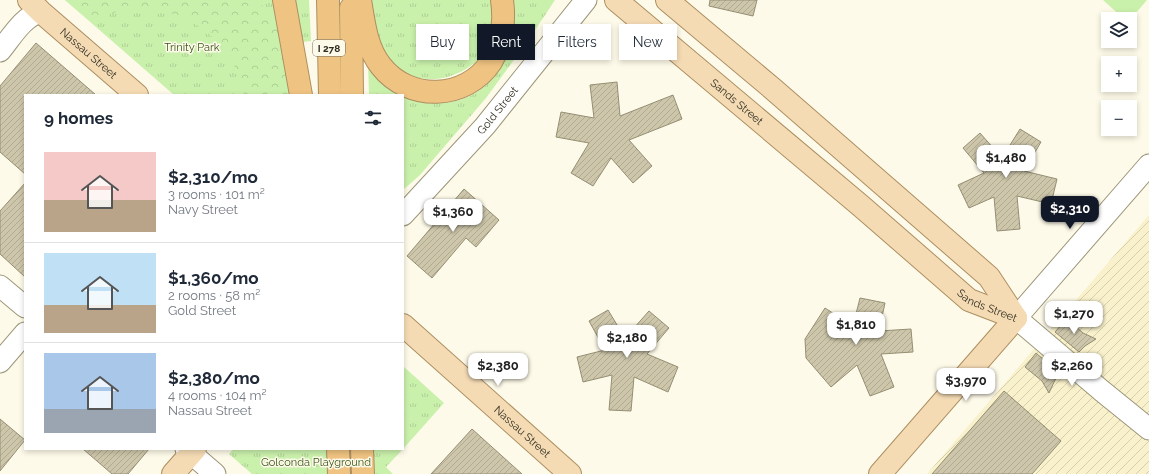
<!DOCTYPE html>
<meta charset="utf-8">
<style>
:root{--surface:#fff;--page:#f6f6f7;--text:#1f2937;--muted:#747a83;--line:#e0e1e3;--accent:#111827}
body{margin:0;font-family:Raleway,sans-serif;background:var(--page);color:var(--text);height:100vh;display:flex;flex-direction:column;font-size:15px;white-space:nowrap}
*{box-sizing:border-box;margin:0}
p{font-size:13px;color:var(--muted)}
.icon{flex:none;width:22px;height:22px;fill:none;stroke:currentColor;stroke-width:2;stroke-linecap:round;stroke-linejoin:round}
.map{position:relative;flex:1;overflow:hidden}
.side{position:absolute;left:24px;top:94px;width:380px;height:356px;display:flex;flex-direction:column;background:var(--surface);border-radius:0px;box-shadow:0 2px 6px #0003}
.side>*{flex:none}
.guide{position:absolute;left:416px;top:24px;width:380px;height:36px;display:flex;gap:8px}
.tools{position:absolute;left:1101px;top:12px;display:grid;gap:8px}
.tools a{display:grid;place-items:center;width:36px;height:36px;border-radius:0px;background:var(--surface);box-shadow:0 2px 6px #0003;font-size:20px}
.price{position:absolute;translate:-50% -34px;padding:0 9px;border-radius:8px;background:#fff;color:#222;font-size:13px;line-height:26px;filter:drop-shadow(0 1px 2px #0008)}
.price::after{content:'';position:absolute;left:50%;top:24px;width:12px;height:9px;margin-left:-6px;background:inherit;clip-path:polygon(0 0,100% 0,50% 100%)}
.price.on{background:var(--accent);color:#fff}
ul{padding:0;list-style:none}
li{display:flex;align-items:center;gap:12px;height:100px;padding:0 20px}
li+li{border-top:1px solid var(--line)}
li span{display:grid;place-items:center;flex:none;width:112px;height:80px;border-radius:0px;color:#555}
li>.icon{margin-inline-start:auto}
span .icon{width:48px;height:48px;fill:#fffc;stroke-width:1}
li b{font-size:17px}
h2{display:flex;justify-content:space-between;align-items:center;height:48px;padding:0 20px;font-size:17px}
.tag{padding:0 14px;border-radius:0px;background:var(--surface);box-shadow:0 2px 6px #0003;font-size:14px;line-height:36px}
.tag.on{background:var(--accent);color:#fff}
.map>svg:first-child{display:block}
.industrial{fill:url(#industrial-furrows)}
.grass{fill:url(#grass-tufts)}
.forest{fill:url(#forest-crowns)}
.garden{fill:#caf1ac}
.building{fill:url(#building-hatch);stroke:#948e73}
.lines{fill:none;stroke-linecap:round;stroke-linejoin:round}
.minor-casing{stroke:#9c967a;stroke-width:23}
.major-casing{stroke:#ac8f61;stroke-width:24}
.highway-casing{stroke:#ac8f61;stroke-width:24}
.minor{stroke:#fff;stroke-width:21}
.major{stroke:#f5dbb4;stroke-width:22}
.highway{stroke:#efc382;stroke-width:22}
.labels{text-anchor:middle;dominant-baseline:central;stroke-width:3;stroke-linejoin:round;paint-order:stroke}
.shield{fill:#fefae9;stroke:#6e6c5e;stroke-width:1}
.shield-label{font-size:10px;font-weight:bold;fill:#312f23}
.park-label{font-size:11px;fill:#37541a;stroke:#fefae9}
.street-label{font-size:11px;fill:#312f23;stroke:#fefae9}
</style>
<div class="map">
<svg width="1149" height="474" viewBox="0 0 1149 474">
<defs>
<pattern id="industrial-furrows" width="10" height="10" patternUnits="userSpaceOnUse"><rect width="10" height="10" fill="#f9f1cb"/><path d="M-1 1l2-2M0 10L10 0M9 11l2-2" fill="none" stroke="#d6cfae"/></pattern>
<pattern id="grass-tufts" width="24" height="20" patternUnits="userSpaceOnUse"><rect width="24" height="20" fill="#caf1ac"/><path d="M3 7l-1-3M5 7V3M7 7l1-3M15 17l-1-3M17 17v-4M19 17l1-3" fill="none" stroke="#aecf94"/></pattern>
<pattern id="forest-crowns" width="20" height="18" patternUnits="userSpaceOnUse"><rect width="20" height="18" fill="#caf1ac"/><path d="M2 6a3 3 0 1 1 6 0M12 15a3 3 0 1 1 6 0" fill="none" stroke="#aecf94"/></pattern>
<pattern id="building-hatch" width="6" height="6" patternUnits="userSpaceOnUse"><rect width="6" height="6" fill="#cdc6aa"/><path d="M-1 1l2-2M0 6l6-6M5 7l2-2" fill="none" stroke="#b0aa92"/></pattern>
</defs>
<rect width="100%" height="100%" fill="#fefae9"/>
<path class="industrial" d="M1149,215V474H927L1136,230Z"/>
<path class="grass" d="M65,0H273L292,95H174Z
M295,0H309L311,41L303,42Z
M369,0H494C495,7 496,15 495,21C494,29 490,44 486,50C482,58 474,64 466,69C438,86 402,82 383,53C373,37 372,18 369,0Z
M514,0H555L530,38L486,98L420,175L403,190V96C415,103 429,104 442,103C497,99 518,49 514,0Z
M368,64L401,95H369Z
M403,366L444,403L403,449Z
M233,449H403L386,467L393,474H252L229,454Z"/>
<path class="forest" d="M65,0H256L268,10L278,25L292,95H244C236,49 200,17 156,10C149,9 141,8 134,9C119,10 105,15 91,22Z"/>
<path class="garden" d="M1103,0H1147L1130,20L1124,19Z"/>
<path class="building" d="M710,0H757L753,16L709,6Z
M36,43L96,95H25V174L0,152V86Z
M617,82L620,116L673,95L682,119L629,140L652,166L633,183L611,158L593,186L571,173L589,143L556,137L561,112L594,118L590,85Z
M1020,129L1041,142L1024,171L1057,179L1051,204L1017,196L1020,229L997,231L994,197L969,208L958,185L984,173L963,148L980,133L1002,158Z
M25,183V277L0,254V211Z
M464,189L499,220L476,247L466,238L432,278L407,256Z
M860,298L885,303L879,331L911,329L913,352L881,354L894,387L870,396L857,365L831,387L806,358L805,339L825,308L853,326Z
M608,310L625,338L649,311L669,328L647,354L678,367L668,392L634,377L631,411L609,410L612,375L583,382L577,357L605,350L589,321Z
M1069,316L1073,324L1083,333L1096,339L1085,346L1079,352L1055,332Z
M1036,353L1060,374L1055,380L1049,393L1042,381L1025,367Z
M1004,391L1061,441L1032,474H932Z
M0,419L25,440L0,471Z
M472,429L522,474H431Z
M83,449H149L128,474H112Z"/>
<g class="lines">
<g class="minor-casing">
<g id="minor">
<path d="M0,51C11,38 23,16 41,12"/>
<path d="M1149,165L1016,318L1102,391L1149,429"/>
<path id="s1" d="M403,215L485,126L586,0"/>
<path d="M0,286L25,307"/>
<path d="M0,362L25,333"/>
<path d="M186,449L215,474"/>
</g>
</g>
<g class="major-casing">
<g id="major">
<path id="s2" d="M29,0L41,12L137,95"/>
<path id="s3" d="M616,0L861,206L969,300L1016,318"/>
<path d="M667,0L773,89L989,277L1016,318"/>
<path id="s4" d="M403,325L570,474"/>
<path d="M173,474L195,449"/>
<path d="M880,474L1016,318"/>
</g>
</g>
<g class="highway-casing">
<path id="highway" d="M284,0L301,95
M328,0L330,95
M360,0C364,23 366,47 381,66C409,102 466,100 491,62C502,44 505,21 502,0
M351,8L352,95
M338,449L339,474
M362,449L363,474"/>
</g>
<use href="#minor" class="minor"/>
<use href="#major" class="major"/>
<use href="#highway" class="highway"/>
</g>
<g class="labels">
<rect class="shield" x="313" y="40" width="32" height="16" rx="3"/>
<g class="shield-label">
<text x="329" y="48">I 278</text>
</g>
<g class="park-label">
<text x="192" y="47">Trinity Park</text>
<text x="316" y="462">Golconda Playground</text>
</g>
<g class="street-label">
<text stroke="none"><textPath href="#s2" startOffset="80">Nassau Street</textPath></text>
<text stroke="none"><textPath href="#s3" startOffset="158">Sands Street</textPath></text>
<text stroke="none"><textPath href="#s1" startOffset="141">Gold Street</textPath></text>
<text stroke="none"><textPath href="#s3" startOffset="482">Sands Street</textPath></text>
<text stroke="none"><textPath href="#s4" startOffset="160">Nassau Street</textPath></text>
</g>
</g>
</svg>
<div class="tools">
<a><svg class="icon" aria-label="layers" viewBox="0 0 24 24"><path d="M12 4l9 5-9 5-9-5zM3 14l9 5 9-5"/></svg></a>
<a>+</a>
<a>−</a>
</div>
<b class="price" style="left:1006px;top:179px">$1,480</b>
<b class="price on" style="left:1070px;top:230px">$2,310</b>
<b class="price" style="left:453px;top:233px">$1,360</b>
<b class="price" style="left:1074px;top:335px">$1,270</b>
<b class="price" style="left:856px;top:346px">$1,810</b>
<b class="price" style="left:627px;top:359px">$2,180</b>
<b class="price" style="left:498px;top:387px">$2,380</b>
<b class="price" style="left:1072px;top:387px">$2,260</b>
<b class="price" style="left:966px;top:402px">$3,970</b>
<div class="guide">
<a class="tag">Buy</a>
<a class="tag on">Rent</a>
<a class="tag">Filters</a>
<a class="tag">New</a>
</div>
<section class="side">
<h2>9 homes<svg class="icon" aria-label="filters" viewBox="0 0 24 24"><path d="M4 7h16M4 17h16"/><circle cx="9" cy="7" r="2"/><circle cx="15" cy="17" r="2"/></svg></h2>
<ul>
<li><span style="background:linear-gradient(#f6c9c9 60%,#b9a48a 0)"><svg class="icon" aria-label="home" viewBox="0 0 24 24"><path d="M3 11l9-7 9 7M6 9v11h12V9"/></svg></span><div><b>$2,310/mo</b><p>3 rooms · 101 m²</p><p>Navy Street</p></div></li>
<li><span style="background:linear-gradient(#bfe0f5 65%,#b9a48a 0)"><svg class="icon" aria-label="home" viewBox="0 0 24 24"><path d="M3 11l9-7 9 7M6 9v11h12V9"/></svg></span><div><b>$1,360/mo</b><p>2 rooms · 58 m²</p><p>Gold Street</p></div></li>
<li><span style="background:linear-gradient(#a9c7e8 70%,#9aa5b1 0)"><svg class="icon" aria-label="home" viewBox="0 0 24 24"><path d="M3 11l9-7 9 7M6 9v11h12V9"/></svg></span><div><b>$2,380/mo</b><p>4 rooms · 104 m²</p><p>Nassau Street</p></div></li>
</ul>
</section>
</div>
